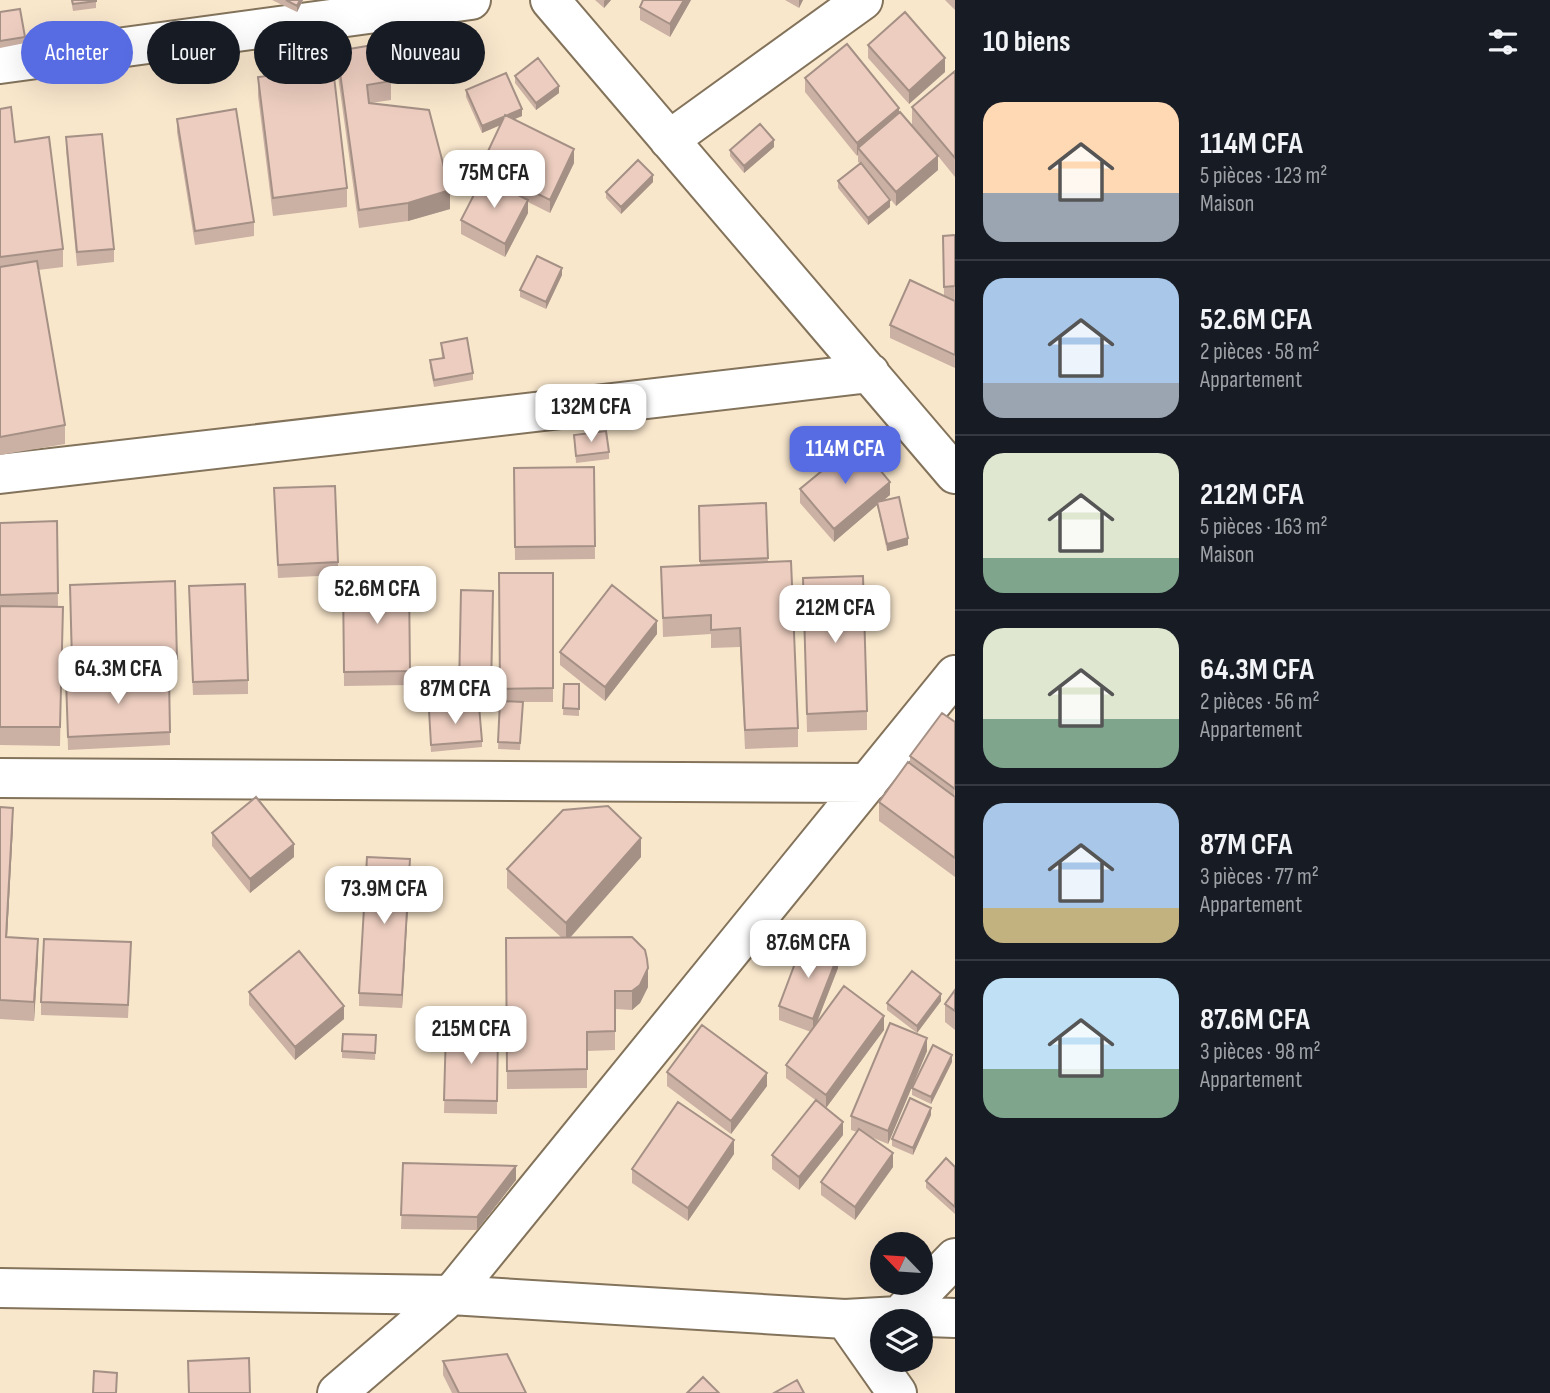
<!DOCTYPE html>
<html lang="fr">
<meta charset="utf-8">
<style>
:root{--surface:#171b24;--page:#20242c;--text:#f1f3f6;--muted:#9ea1a6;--line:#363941;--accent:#576ce2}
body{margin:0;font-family:"Sofia Sans Condensed",sans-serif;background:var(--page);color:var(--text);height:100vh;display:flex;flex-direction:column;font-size:26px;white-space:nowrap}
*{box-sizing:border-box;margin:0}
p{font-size:23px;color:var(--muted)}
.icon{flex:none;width:38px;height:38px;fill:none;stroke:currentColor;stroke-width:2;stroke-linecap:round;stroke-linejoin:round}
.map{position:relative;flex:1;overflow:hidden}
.side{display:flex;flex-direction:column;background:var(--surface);width:595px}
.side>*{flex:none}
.banner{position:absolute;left:21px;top:21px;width:665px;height:63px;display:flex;gap:14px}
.needle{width:46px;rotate:295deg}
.fabs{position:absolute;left:870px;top:1232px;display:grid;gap:14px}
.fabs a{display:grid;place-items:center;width:63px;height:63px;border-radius:50%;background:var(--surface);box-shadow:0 7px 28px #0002;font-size:35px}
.price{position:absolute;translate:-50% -60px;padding:0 16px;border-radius:14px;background:#fff;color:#222;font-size:23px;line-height:46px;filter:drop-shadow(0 2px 4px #0008)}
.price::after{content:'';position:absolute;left:50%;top:42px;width:21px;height:16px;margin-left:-10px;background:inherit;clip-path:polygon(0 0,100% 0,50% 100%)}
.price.selected{background:var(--accent);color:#fff}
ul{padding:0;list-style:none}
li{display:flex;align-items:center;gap:21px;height:175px;padding:0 28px}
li+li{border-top:2px solid var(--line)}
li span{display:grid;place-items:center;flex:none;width:196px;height:140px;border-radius:21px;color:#555}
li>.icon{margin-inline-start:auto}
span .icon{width:84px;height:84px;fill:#fffc;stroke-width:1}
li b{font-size:30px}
h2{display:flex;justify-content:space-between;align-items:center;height:84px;padding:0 28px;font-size:30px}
.pill{padding:0 24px;border-radius:32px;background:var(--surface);box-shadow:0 7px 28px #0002;font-size:24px;line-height:63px}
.pill.selected{background:var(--accent);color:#fff}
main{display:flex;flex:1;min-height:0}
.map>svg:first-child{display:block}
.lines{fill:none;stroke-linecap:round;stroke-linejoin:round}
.minor-casing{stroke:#83735b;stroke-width:42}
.minor{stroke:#fff;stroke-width:38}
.wall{fill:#cbb0a4}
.shaded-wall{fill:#a59086}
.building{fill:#eccdbf;stroke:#a59086;stroke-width:2}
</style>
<main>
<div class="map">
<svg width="955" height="1393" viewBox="0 0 955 1393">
<rect width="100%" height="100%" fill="#f9e7cc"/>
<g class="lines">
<g class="minor-casing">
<path id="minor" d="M550,0L955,474
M0,64L471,0
M669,140L863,0
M0,474L870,373
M0,778L868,783
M0,1288L451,1295L845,1319L899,1316L955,1318
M899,1316L955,1258
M845,1319L897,1393
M337,1393L451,1295L955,675"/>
</g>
<use href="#minor" class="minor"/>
</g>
<path class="wall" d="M71,0H96V8L73,11Z
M272,0H303L297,12Z
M595,0H611L604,8Z
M691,0L670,37L640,20V7Z
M785,0H803L799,8Z
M945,0H955V10Z
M0,12L25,37V43L0,48Z
M868,45L945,72L909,104L868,58Z
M337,51L391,81V100L371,103L450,209L408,221L359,228L337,69Z
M955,71V177L938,156V170L896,206L879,185L890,207L868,225L838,188V181L860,163L858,162V154L857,156L805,92V78L899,114L912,125V107Z
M515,76L559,93L536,110L515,83Z
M258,77L347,188V207L273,216L258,96Z
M466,90L522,116L513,119L574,163L550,213L528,202V213L505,257L461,234V220L482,180L481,179V166L500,125L482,133L466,97Z
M0,109L63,249V267L38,270L65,425V444L0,455Z
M177,119L254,222V236L195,245L177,132Z
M66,137L114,249V262L77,266L66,150Z
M774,147L744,173L730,156V150Z
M653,182L621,214L606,198V192Z
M955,235V300H953L955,301V368L890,338V325L944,296L943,236Z
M562,275L546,309L520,297V290Z
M441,343L473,373V380L434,387L430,367V360L442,358Z
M574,435L609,452V459L576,463Z
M594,467L595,559L515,560L514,468Z
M274,488L338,562V575L278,578Z
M800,489L890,495L883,500L908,545L887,551L877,505L834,542L800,503Z
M766,503L768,562L798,728V747L745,749L740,647L711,648V634L663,637L661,567L700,565L699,506Z
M57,521L58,607H63L60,746L0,745V523Z
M499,573H553V702H523L520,750L498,749L500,702Z
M803,578L867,711V730L807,732Z
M409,580L410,685L344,686L343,582Z
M461,590L493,591L491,705L459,704Z
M189,599L248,680V694L193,695Z
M70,604L177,659V677L169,678L170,745L68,750L66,680H72Z
M657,634L605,701L560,665V652Z
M564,684H579V716L563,715Z
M429,717L482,741V747L431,752Z
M955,722V877L879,821V802L910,764V756Z
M0,807L13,826L7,937L38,958L34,1021L0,1019Z
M212,833L294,857L250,893L212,846Z
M641,857L570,938L648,987L640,1003L632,1010L615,1009V1050L587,1051V1088L507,1089L506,938H562L507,888V869Z
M410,872L402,1008L359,1006V993Z
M131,955L128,1018L41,1015V1002Z
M838,968L816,1025L884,1030L826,1108L786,1078V1065L811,1032L779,1020V1006Z
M955,990V1030L945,1022V1004Z
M249,992L344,1019L295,1060L249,1005Z
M941,1001L917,1033L887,1010V1003Z
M446,1030L498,1031L497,1114L444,1113Z
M376,1035L375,1060L342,1058V1051Z
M927,1051L888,1144L871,1137L893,1167L855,1220L821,1195V1182L857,1132L851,1130V1116Z
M952,1062L931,1104L912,1095V1088Z
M667,1072L767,1086L731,1134L667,1086Z
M931,1115L913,1155L892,1146V1139Z
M843,1135L799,1190L772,1169V1155Z
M734,1154L688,1221L632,1183V1169Z
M403,1163L516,1180L477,1230L401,1229Z
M955,1167V1214L926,1188V1181Z
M443,1361L526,1393H452L443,1375Z"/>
<path class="shaded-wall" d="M300,0H303L297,12V6Z
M605,0H611L604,8V1Z
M684,0H691L670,37V24Z
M799,0H803L799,8Z
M945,58V72L909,104V91Z
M559,86V93L536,110V103Z
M899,108V122L858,148V154L857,156V143Z
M522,109V116L482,133V126Z
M774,140V147L744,173V166Z
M574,149V163L550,213V200Z
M938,156V170L896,206V192Z
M653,175V182L621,214V207Z
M450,190V209L408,221V203Z
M528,200V213L505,257V244Z
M890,200V207L868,225V218Z
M562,268V275L546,309V302Z
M890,482V495L878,505L877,502V505L834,542V529Z
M908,538V545L887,551V544Z
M657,621V634L605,701V687Z
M13,808V826L6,956V937Z
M641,838V857L566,942V923Z
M294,844V857L250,893V879Z
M410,859V872L402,1008V995Z
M38,939V958L34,1021V1002Z
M838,955V968L813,1032V1019Z
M648,968V987L640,1003L632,1010V991Z
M941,994V1001L917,1033V1026Z
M344,1006V1019L295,1060V1047Z
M884,1016V1030L826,1108V1095Z
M927,1038V1051L888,1144V1131Z
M952,1055V1062L931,1104V1097Z
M767,1073V1086L731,1134V1121Z
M931,1108V1115L913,1155V1148Z
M843,1122V1135L799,1190V1177Z
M734,1140V1154L688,1221V1208Z
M893,1153V1167L855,1220V1207Z
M516,1166V1180L477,1230V1217Z"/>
<path class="building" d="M72,0H96V1L73,4Z
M286,0H300L297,6Z
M643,0H684L670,24L640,7Z
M20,9L25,37L0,41V12Z
M905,12L945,58L909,91L868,45Z
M385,43L391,81L367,85L369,103L429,110L450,190L408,203L359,210L337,51Z
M847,44L899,108L857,143L805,78Z
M538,58L559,86L536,103L515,76Z
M333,68L347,188L273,198L258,77Z
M955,71V158L912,107Z
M506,73L522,109L482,126L466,90Z
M11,107L15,142L49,137L63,249L0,257V109Z
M236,109L254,222L195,231L177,119Z
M900,112L938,156L896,192L858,148Z
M505,115L574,149L550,200L481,166Z
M760,124L774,140L744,166L730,150Z
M102,134L114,249L77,252L66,137Z
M638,160L653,175L621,207L606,192Z
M861,163L890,200L868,218L838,181Z
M483,177L528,200L505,244L461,220Z
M955,235V286L944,287L943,236Z
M537,256L562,268L546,302L520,290Z
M37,261L65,425L0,437V267Z
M910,280L955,301V355L890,325Z
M467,338L473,373L434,380L430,360L444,358L441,343Z
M606,431L609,452L576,456L574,435Z
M857,442L890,482L834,529L800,489Z
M594,467L595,546L515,547L514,468Z
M335,486L338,562L278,565L274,488Z
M899,497L908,538L887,544L877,502Z
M766,503L768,558L700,561L699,506Z
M57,521L58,593L0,595V523Z
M791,561L798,728L745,730L740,628L711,630V615L663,618L661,567Z
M499,573H553V688L500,689Z
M863,576L867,711L807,714L803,578Z
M409,580L410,671L344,672L343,582Z
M175,581L177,659L72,662L70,585Z
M245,584L248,680L193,682L189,586Z
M612,585L657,621L605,687L560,652Z
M461,590L493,591L491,691L459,690Z
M0,606L63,607L60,727H0Z
M169,676L170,732L68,737L66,680Z
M564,684H579V709L563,708Z
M500,701L523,702L520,743L498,742Z
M479,706L482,741L431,745L429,710Z
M942,713L955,722V789L910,756Z
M908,762L955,797V858L879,802Z
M256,797L294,844L250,879L212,833Z
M608,806L641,838L566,923L507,869L563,810Z
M0,807L13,808L6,937L38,939L34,1002L0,1000Z
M367,857L410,859L402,995L359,993Z
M632,937L645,950L647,959L648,968L640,985L632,991H615V1031L587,1032V1069L507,1071L506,938Z
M44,939L131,942L128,1005L41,1002Z
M803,942L838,955L813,1019L779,1006Z
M299,951L344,1006L295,1047L249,992Z
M912,971L941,994L917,1026L887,1003Z
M844,986L884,1016L826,1095L786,1065Z
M955,990V1011L945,1004Z
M890,1023L927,1038L888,1131L851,1116Z
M702,1025L767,1073L731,1121L667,1072Z
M446,1030L498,1031L497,1101L444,1100Z
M343,1034L376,1035L375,1053L342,1051Z
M933,1045L952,1055L931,1097L912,1088Z
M910,1098L931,1108L913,1148L892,1139Z
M816,1100L843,1122L799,1177L772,1155Z
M678,1102L734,1140L688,1208L632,1169Z
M859,1129L893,1153L855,1207L821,1182Z
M946,1158L955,1167V1207L926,1181Z
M403,1163L516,1166L477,1217L401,1215Z
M507,1354L526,1393H459L443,1361Z
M249,1358L250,1393H189L188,1361Z
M94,1371L117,1373L116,1393H93Z
M703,1377L719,1393H687Z
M797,1380L804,1393H774Z"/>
</svg>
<div class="fabs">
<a><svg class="needle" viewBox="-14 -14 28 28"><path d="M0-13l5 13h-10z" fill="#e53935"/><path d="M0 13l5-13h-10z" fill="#9ea1a6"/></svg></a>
<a><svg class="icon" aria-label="layers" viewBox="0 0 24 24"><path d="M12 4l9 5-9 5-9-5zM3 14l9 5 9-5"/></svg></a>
</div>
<b class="price" style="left:494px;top:210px">75M CFA</b>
<b class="price" style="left:591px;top:444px">132M CFA</b>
<b class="price selected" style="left:845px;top:486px">114M CFA</b>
<b class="price" style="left:377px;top:626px">52.6M CFA</b>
<b class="price" style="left:835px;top:645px">212M CFA</b>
<b class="price" style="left:118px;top:706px">64.3M CFA</b>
<b class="price" style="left:455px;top:726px">87M CFA</b>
<b class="price" style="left:384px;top:926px">73.9M CFA</b>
<b class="price" style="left:808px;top:980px">87.6M CFA</b>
<b class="price" style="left:471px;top:1066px">215M CFA</b>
<div class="banner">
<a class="pill selected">Acheter</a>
<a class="pill">Louer</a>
<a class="pill">Filtres</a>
<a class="pill">Nouveau</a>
</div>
</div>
<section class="side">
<h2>10 biens<svg class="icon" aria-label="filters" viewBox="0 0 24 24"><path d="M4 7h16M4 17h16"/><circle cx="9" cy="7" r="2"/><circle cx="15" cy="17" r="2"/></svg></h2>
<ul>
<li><span style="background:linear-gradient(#ffd9b3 65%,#9aa5b1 0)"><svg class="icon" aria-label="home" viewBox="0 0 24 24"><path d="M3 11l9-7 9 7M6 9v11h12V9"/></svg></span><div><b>114M CFA</b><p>5 pièces · 123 m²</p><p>Maison</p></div></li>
<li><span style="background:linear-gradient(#a9c7e8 75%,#9aa5b1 0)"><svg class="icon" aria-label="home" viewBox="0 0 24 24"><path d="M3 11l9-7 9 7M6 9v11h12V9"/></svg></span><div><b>52.6M CFA</b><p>2 pièces · 58 m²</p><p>Appartement</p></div></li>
<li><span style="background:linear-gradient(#dfe7d0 75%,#7fa58c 0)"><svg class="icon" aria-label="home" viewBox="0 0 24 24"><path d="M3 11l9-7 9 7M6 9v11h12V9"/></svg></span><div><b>212M CFA</b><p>5 pièces · 163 m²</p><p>Maison</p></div></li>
<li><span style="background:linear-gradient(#dfe7d0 65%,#7fa58c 0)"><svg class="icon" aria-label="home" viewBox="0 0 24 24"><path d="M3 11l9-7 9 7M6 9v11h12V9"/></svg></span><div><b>64.3M CFA</b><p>2 pièces · 56 m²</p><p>Appartement</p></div></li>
<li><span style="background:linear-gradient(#a9c7e8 75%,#c2b280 0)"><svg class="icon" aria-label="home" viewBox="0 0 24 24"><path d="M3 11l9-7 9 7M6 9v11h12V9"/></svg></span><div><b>87M CFA</b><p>3 pièces · 77 m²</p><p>Appartement</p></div></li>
<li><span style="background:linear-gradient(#bfe0f5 65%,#7fa58c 0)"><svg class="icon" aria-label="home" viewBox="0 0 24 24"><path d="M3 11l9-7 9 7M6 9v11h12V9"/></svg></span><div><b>87.6M CFA</b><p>3 pièces · 98 m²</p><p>Appartement</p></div></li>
</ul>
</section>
</main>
